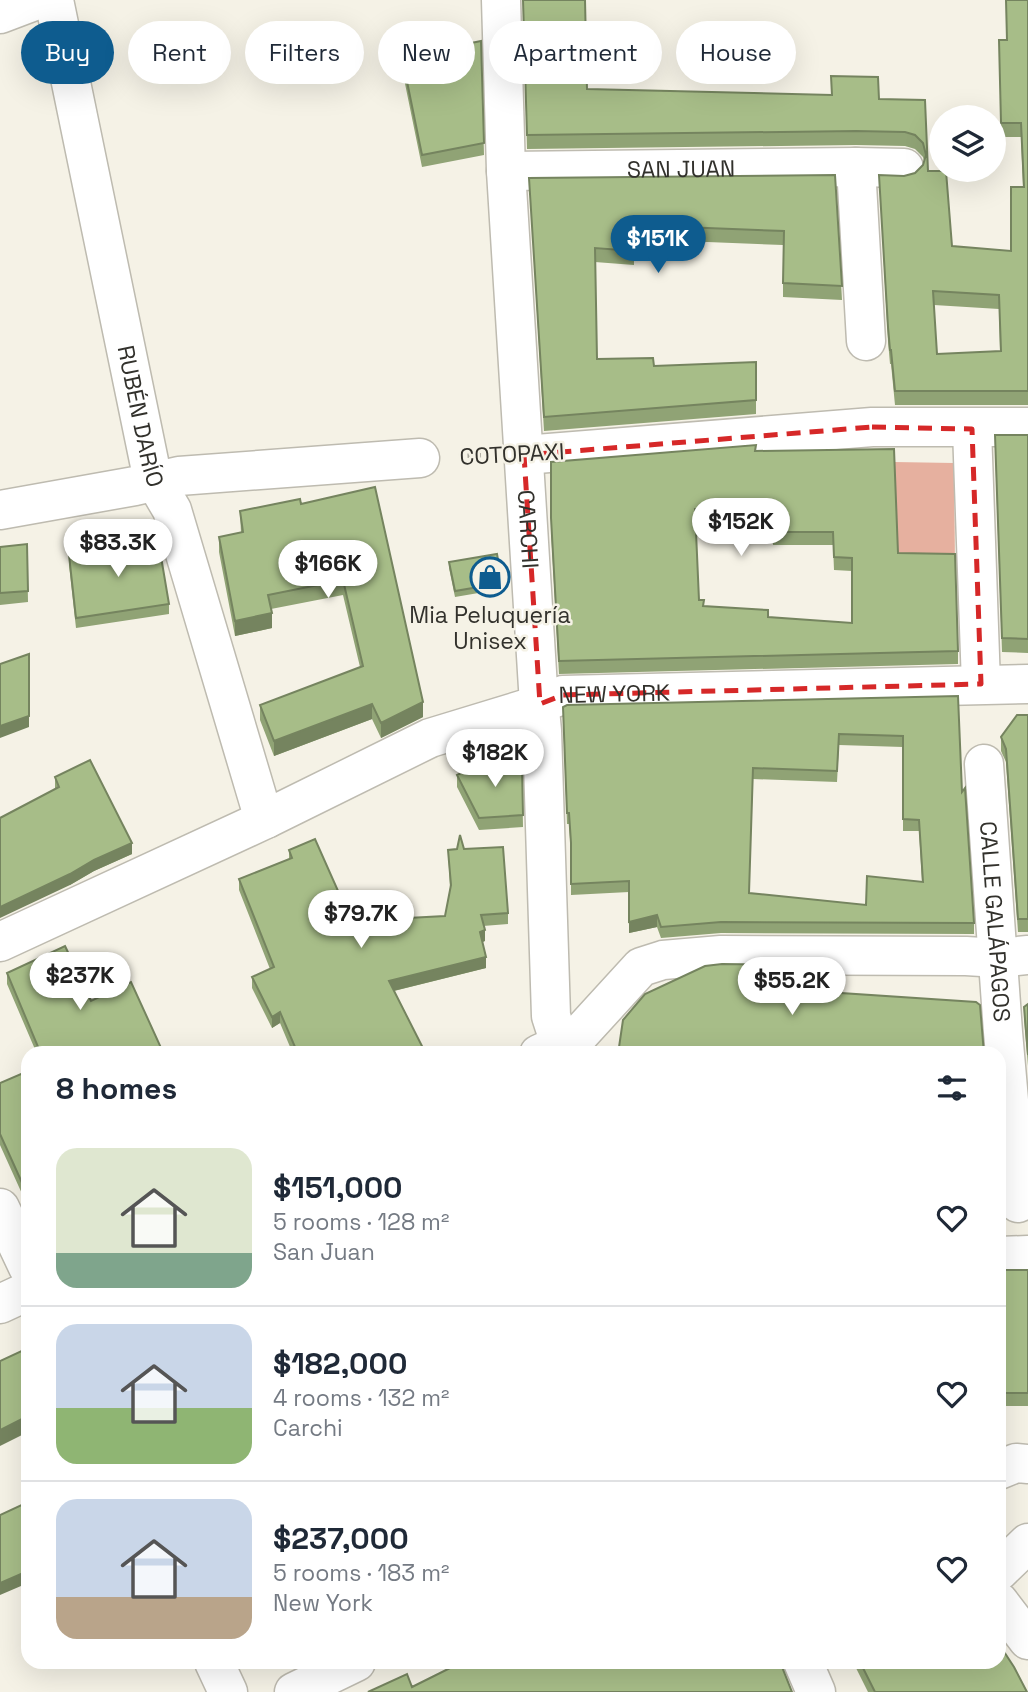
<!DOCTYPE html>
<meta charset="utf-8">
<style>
:root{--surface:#fff;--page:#f2f2f3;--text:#1f2937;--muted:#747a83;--line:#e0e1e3;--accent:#0e5c8f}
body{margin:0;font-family:"Space Grotesk",sans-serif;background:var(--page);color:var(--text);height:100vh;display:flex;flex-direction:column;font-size:26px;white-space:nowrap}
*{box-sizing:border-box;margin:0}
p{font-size:23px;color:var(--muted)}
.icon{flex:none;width:38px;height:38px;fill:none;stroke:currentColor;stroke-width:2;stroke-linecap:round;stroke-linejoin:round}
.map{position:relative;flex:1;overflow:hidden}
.drawer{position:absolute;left:21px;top:1046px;width:985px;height:623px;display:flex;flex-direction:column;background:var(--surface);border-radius:21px;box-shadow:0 7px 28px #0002}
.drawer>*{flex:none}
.guide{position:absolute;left:21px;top:21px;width:987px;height:63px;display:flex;gap:14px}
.fabs{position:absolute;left:929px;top:105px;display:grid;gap:14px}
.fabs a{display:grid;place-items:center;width:77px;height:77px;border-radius:50%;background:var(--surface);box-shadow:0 7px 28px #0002;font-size:35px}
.price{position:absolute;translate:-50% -60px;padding:0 16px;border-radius:24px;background:#fff;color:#222;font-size:23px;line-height:46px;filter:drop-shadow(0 2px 4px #0008)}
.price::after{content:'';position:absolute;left:50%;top:42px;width:21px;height:16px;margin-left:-10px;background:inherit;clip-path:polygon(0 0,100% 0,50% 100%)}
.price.current{background:var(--accent);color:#fff}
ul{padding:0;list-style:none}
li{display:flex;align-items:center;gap:21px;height:175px;padding:0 35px}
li+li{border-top:2px solid var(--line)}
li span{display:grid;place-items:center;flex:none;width:196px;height:140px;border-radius:21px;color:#555}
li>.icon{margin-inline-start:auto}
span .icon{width:84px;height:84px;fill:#fffc;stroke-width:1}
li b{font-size:30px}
h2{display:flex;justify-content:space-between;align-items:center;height:84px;padding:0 35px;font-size:30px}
.pill{padding:0 24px;border-radius:32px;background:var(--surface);box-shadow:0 7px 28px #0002;font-size:24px;line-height:63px}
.pill.current{background:var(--accent);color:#fff}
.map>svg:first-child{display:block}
.green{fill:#e6b09f}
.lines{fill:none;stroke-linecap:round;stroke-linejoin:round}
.minor-casing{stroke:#bebbb0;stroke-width:41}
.path{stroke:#a9a79d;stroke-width:4.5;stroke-dasharray:5 3.5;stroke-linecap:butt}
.minor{stroke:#fff;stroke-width:38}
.wall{fill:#90a375;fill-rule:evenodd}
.shaded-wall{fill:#75845f}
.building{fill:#a7bd88;stroke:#75845f;stroke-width:2;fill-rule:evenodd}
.marked{fill:none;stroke:#d62828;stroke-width:5;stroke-dasharray:14 9;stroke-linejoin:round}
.labels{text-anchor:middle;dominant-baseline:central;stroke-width:5;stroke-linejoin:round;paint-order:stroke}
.street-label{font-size:23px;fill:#32312c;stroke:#f5f2e6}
.poi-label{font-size:23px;fill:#32312c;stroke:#f5f2e6}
</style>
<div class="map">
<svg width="1028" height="1692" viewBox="0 0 1028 1692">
<rect width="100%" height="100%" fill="#f5f2e6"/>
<path class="green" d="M894,462L954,463L955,567L898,572Z"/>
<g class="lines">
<g class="minor-casing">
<g id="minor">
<path id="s1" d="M54,0L150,466L155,481L172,510L260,806L266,819"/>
<path id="s2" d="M501,0L506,171L538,688L542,731L551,1016L560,1044L568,1054"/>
<path d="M0,14L37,0"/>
<path d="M856,167L866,341"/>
<path id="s3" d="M506,171L856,167L904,168"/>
<path d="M972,429L981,684"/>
<path d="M524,455L872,427H1028"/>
<path d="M0,510L135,486L179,476L420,458"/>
<path id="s4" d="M984,764L1003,1032L1018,1203"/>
<path id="s5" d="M0,942L266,819L430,738L525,709L563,695L1028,684"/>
<path d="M539,1054L578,1036L641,967L663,960L721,955L966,956L998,958L1028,955"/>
<path d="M0,1208L28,1267"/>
<path d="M999,1256L1028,1255"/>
<path d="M0,1304L28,1291"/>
<path d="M999,1470L1016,1463L1028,1464"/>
<path d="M999,1571L1028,1543"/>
<path d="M999,1602L1028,1640"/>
<path d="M214,1662L228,1692"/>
<path d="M803,1662L816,1692"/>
<path d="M294,1692L356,1662"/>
</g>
</g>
<path class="path" d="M459,456L485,455"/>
<use href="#minor" class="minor"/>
</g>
<path class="wall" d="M523,0L587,89L831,95V76L879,99L925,100L928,171L952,246L1011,251L1023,187L1021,137H1001L999,40H1007L1028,0V405H895L891,364H890L888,341L879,175L904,176L915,173L923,165L924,161L923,157L915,149L905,146L856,145L527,149ZM934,305L999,309L1000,351L937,354Z
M481,41L484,155L422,167L402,69V57Z
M835,175L842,300L783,297V245L682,241H634V265L595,262L597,359L654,366L756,362V414L544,431L529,178Z
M1028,435V653L1002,652L995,449Z
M755,451L958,651V664L559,674L551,531V462ZM695,522L772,526L773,545H833L834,570L852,571V623L768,617L703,606L699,600Z
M301,504L423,717L381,738L372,719L274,756L260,720V705L360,667L343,595L271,609L272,628L235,636L219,552V537L241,533L240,511Z
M27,544L28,602L0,605V547Z
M69,555L169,604V614L76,628L69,565Z
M449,562L502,583V589L455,597L449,568Z
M958,696L962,792L974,923V934L721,933L661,938L657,927L629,933V892L571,895V854L569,824H567L563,718ZM839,745L903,747V831H919L922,882L866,905L749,893L753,779L837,782Z
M1028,715V932H1018L1006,762L1001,751V737Z
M522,769L523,827L479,830L457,787V775Z
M55,777L132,854L94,871L70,885L55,789Z
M464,849L508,913V924L483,926L485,941L482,942L486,968L394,991L426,1054H293L280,1023L272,1028L252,988V977L270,969L239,890V879L289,859V850L354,927L445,916L450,888L448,850Z
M7,973L91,1001L162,1054H37L7,984Z
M813,977L812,991L984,1054H618Z
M1028,1004V1066L1024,1019V1007Z
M28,1071V1207L0,1145V1083Z
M999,1265L1002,1270H1028V1406H999Z
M853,1662H999L1027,1692H868Z"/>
<path class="shaded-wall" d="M272,613V628L235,636V621Z
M423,702V717L381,738V723Z
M372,704V719L274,756V741Z
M29,716V727L0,738V726Z
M132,843V854L94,871L70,885L0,918V907L94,860Z
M657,915V927L629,933V922Z
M485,930V941L480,943V932Z
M486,957V968L389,992V981Z
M280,1012V1023L272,1028V1017Z
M28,1416V1432L0,1446V1430Z
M28,1571V1583L0,1595V1583Z"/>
<path class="building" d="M523,0H585L587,89L832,95L831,76L878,77L879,99L925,100L928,171H946L952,246L1011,251V187H1024L1021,123H1001L999,40H1007L1006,0H1028V391H895L891,350H890L888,327L879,175L904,176L915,173L923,165L926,155L923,143L915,135L905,132L856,131L527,135ZM933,291L999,295L1001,351L937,354Z
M481,41L484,143L422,155L402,57Z
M835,175L842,286L783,283L784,231L682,227H634V251L595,248L597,359L653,358L654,366L756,362V400L544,417L529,178Z
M995,435H1028V639L1002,638Z
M756,445L755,451L894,449L898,553L955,554L958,651L559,661L551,518V462ZM695,509L772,513L773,532H833L834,557L852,558V623L768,617V610L703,606L704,600H699Z
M375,487L423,702L381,723L372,704L274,741L260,705L363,666L343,580L268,595L272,613L235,621L219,537L243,532L240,511L300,499L301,504Z
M158,539L169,604L76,618L69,555Z
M27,544L28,591L0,593V547Z
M497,554L502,583L455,591L449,562Z
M29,654V716L0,726V664Z
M958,696L962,792L965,788L974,923L721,922L661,927L657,915L629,922V881L571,884V843L569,813H567L563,707L567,705ZM839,734L903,736V819L919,820L923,882L867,876L866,905L749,893L753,768L837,771Z
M1017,715H1028V919H1018L1006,749L1001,737Z
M503,758L522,769L523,815L479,818L457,775L482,763Z
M90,760L132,843L94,860L70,874L0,907V818L59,787L55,777Z
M460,835L464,849L503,847L508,913L481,915L485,930L480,932L486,957L389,981L426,1054H361L360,1051L354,1054H298L280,1012L272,1017L252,977L274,967L239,879L292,858L289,850L315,839L354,927L370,920L445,916L451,885L448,850L457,849Z
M65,946L91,1001L131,982L162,1050L155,1054H41L7,973Z
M722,964L813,965L811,991L976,1002L980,1005L984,1054H822L696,1049L697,1054H618L623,1020L645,994L705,966Z
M1028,1004V1055L1024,1007Z
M28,1071V1196L0,1134V1083Z
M999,1265H1002V1270H1028V1393H999Z
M28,1348V1416L0,1430V1361Z
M28,1502V1571L0,1583V1515Z
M999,1644L1014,1667L1027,1692H875L860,1662H999Z
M462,1662H625L626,1666L633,1662H780L792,1692H368L407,1674L412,1687Z"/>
<path class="marked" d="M872,427L972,429L981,684L563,695L540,704L524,455Z"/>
<defs>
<g id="shop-ring" transform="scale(2.0125)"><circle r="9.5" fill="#f5f2e6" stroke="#0e5c8f" stroke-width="1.5"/><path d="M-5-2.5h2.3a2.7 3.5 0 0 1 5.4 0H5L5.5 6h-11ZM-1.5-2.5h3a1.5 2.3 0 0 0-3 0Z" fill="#0e5c8f"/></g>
</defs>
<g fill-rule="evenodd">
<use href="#shop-ring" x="490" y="577"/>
</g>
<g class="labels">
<g class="street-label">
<text stroke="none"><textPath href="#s3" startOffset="175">SAN JUAN</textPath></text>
<text stroke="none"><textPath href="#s1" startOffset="425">RUBÉN DARÍO</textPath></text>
<text transform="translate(512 454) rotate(-3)">COTOPAXI</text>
<text stroke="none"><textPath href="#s2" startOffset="530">CARCHI</textPath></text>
<text stroke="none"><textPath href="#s5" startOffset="667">NEW YORK</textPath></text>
<text stroke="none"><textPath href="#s4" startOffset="158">CALLE GALÁPAGOS</textPath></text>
</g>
<g class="poi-label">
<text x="490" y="615">Mia Peluquería<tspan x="490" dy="26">Unisex</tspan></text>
</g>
</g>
</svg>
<div class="fabs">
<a><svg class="icon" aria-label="layers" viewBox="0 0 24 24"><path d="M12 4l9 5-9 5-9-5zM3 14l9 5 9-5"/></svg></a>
</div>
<b class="price current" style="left:658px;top:275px">$151K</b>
<b class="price" style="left:741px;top:558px">$152K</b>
<b class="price" style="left:118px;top:579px">$83.3K</b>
<b class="price" style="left:328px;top:600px">$166K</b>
<b class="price" style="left:495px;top:789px">$182K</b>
<b class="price" style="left:361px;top:950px">$79.7K</b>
<b class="price" style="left:80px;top:1012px">$237K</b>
<b class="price" style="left:792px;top:1017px">$55.2K</b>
<div class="guide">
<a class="pill current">Buy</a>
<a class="pill">Rent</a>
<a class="pill">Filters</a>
<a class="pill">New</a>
<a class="pill">Apartment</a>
<a class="pill">House</a>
</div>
<section class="drawer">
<h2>8 homes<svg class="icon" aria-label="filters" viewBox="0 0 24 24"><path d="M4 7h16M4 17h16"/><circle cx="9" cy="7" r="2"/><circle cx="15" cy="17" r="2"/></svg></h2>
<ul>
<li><span style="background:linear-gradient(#dfe7d0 75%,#7fa58c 0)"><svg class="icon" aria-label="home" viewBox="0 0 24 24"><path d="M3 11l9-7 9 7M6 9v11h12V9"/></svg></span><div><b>$151,000</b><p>5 rooms · 128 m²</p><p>San Juan</p></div><svg class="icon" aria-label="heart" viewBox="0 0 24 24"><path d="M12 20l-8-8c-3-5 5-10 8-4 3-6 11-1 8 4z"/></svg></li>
<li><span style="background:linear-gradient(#c9d6e8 60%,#8fb573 0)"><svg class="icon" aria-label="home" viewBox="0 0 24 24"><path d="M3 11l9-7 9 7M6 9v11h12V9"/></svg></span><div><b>$182,000</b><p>4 rooms · 132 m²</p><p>Carchi</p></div><svg class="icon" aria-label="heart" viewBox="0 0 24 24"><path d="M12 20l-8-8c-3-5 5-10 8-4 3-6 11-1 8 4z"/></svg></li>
<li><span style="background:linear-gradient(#c9d6e8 70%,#b9a48a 0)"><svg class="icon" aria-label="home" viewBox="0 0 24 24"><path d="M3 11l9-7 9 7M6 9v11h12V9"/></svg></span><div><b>$237,000</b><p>5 rooms · 183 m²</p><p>New York</p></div><svg class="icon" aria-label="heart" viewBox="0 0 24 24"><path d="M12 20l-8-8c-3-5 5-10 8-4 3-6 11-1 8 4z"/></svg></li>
</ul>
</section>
</div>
